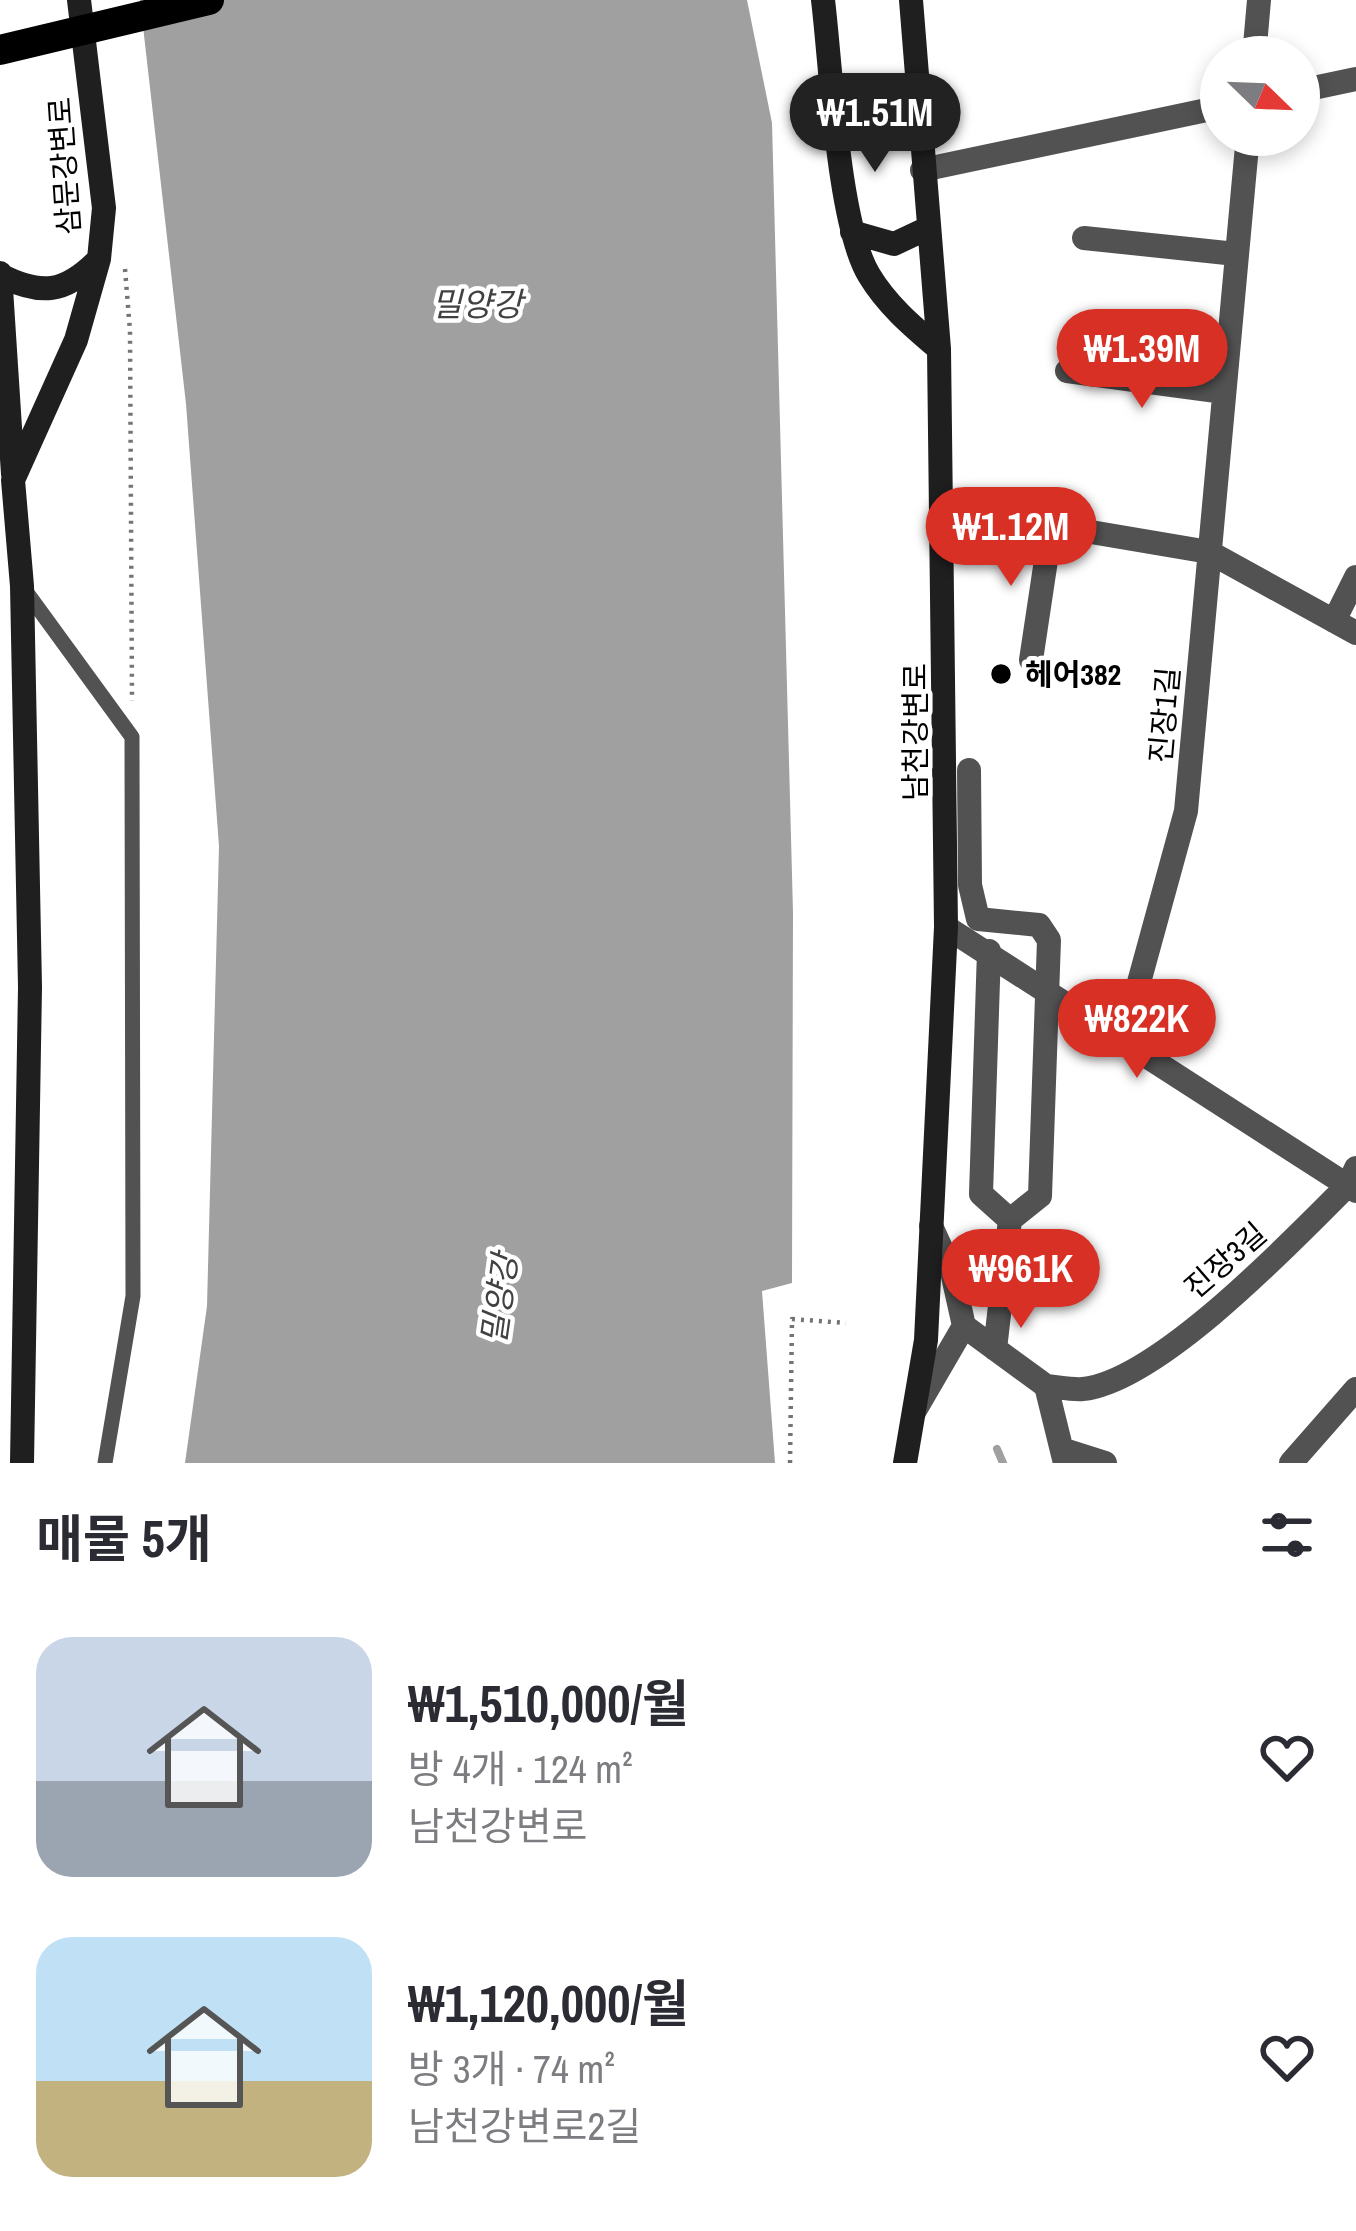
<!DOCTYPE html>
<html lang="ko">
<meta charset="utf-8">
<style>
:root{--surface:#fff;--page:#f2f2f3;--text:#2b2b33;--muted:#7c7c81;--accent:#d93025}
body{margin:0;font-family:"Archivo Narrow","Noto Sans KR",sans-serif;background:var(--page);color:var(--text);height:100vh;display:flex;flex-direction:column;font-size:45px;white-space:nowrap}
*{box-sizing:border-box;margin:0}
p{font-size:39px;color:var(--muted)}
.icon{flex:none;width:66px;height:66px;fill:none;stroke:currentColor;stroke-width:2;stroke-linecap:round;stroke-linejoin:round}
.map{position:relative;height:1463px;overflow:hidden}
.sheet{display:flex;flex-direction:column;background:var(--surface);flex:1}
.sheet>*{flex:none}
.needle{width:78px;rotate:113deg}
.fabs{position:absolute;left:1200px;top:36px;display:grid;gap:24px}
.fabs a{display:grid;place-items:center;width:120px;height:120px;border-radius:50%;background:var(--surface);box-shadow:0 6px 18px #0003;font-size:60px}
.price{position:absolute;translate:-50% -102px;padding:0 27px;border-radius:42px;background:var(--accent);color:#fff;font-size:39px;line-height:78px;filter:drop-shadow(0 3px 6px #0008)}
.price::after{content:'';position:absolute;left:50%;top:72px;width:36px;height:27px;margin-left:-18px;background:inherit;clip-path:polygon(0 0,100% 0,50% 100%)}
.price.current{background:#222;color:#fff}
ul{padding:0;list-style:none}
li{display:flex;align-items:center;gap:36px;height:300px;padding:0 36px}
li span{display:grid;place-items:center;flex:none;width:336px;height:240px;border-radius:36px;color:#555}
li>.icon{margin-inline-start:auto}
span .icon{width:144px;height:144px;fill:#fffc;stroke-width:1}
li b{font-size:51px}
h2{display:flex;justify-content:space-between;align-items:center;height:144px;padding:0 36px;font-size:51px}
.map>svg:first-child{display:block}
.water{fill:#a0a0a0}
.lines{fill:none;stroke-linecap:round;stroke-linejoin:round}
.stream{stroke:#a0a0a0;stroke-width:8}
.path{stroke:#747474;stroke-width:4.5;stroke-dasharray:3 6;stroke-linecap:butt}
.lane{stroke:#525252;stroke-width:15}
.street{stroke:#525252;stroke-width:24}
.secondary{stroke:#1f1f1f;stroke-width:24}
.primary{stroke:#000;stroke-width:30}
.poi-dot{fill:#000;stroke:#fff;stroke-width:4.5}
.labels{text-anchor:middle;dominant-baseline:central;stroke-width:9;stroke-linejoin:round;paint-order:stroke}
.street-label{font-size:30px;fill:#000;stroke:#fff}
.poi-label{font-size:30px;font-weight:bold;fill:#000;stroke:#fff;text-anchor:start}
.water-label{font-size:33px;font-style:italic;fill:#414141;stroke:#fff}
</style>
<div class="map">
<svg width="1356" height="1463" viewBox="0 0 1356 1463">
<rect width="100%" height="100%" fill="#fff"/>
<path class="water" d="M140,0H747L772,123L793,912L792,1283L762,1291L775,1463H185L207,1306L219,846L186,404Z"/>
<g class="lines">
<path class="stream" d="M997,1449L1003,1463"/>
<path class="path" d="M125,269L130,331L132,701
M790,1463L792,1319L846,1323"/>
<path class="lane" d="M22,586L132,737L133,1296L105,1463"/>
<path class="street" d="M1254,57L1259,0
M1299,91L1356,79
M922,170L1221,107
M1084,238L1236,254
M1067,371L1224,392
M943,518L1085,531L1209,552L1356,633
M1334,621L1356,577
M1031,660L1051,527
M969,770L970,885L978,919L1039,925L1049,940L1040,1196L1010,1220L995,1349
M946,927L1356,1191
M989,951L981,1194L1010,1220
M1124,1037L1186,811L1248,135
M931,1226L952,1272L964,1326L1046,1386L1065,1463
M1046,1386C1058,1387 1072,1390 1083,1389C1159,1381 1294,1239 1348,1185L1356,1168
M914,1412L964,1326
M1064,1450L1105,1463
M1291,1463L1356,1389"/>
<path class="secondary" d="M823,0C831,65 838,224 869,275C887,305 912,326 939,349
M852,232L894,244L928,228
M0,273L13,474
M0,275C41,296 65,293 97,261
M22,1463L30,987L22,586L13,480L76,340L99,259L104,208L79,0
M905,1463L926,1340L946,927L939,349L911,0"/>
<path class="primary" d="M0,50L209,0"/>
</g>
<circle class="poi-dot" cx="1001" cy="674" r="12"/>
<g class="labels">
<g class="street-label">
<text transform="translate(64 166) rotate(-94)">삼문강변로</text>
<text transform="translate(1164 715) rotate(-85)">진장1길</text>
<text transform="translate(915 732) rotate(-90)">남천강변로</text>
<text transform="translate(1225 1260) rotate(-41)">진장3길</text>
</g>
<g class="poi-label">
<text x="1025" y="674">헤어382</text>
</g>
<g class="water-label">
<text x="477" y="304">밀양강</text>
<text transform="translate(499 1299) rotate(-82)">밀양강</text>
</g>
</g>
</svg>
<div class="fabs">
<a><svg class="needle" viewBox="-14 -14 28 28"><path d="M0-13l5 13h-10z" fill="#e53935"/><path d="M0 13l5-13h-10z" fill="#7c7c81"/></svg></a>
</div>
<b class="price current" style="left:875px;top:175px">₩1.51M</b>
<b class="price" style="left:1142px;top:411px">₩1.39M</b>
<b class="price" style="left:1011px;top:589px">₩1.12M</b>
<b class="price" style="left:1137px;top:1081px">₩822K</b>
<b class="price" style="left:1021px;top:1331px">₩961K</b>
</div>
<section class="sheet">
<h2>매물 5개<svg class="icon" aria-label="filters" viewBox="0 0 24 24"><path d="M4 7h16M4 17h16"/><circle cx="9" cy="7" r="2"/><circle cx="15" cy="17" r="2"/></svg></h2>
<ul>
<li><span style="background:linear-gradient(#c9d6e8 60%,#9aa5b1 0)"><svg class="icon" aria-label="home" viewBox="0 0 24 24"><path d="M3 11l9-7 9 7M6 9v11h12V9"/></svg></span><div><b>₩1,510,000/월</b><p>방 4개 · 124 m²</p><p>남천강변로</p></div><svg class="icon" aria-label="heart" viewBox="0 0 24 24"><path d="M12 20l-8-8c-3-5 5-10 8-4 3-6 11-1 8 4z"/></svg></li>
<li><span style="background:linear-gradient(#bfe0f5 60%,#c2b280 0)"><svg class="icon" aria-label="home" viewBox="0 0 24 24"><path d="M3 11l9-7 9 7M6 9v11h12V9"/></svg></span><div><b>₩1,120,000/월</b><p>방 3개 · 74 m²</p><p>남천강변로2길</p></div><svg class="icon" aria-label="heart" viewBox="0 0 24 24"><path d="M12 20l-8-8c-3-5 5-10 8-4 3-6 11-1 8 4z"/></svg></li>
</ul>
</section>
